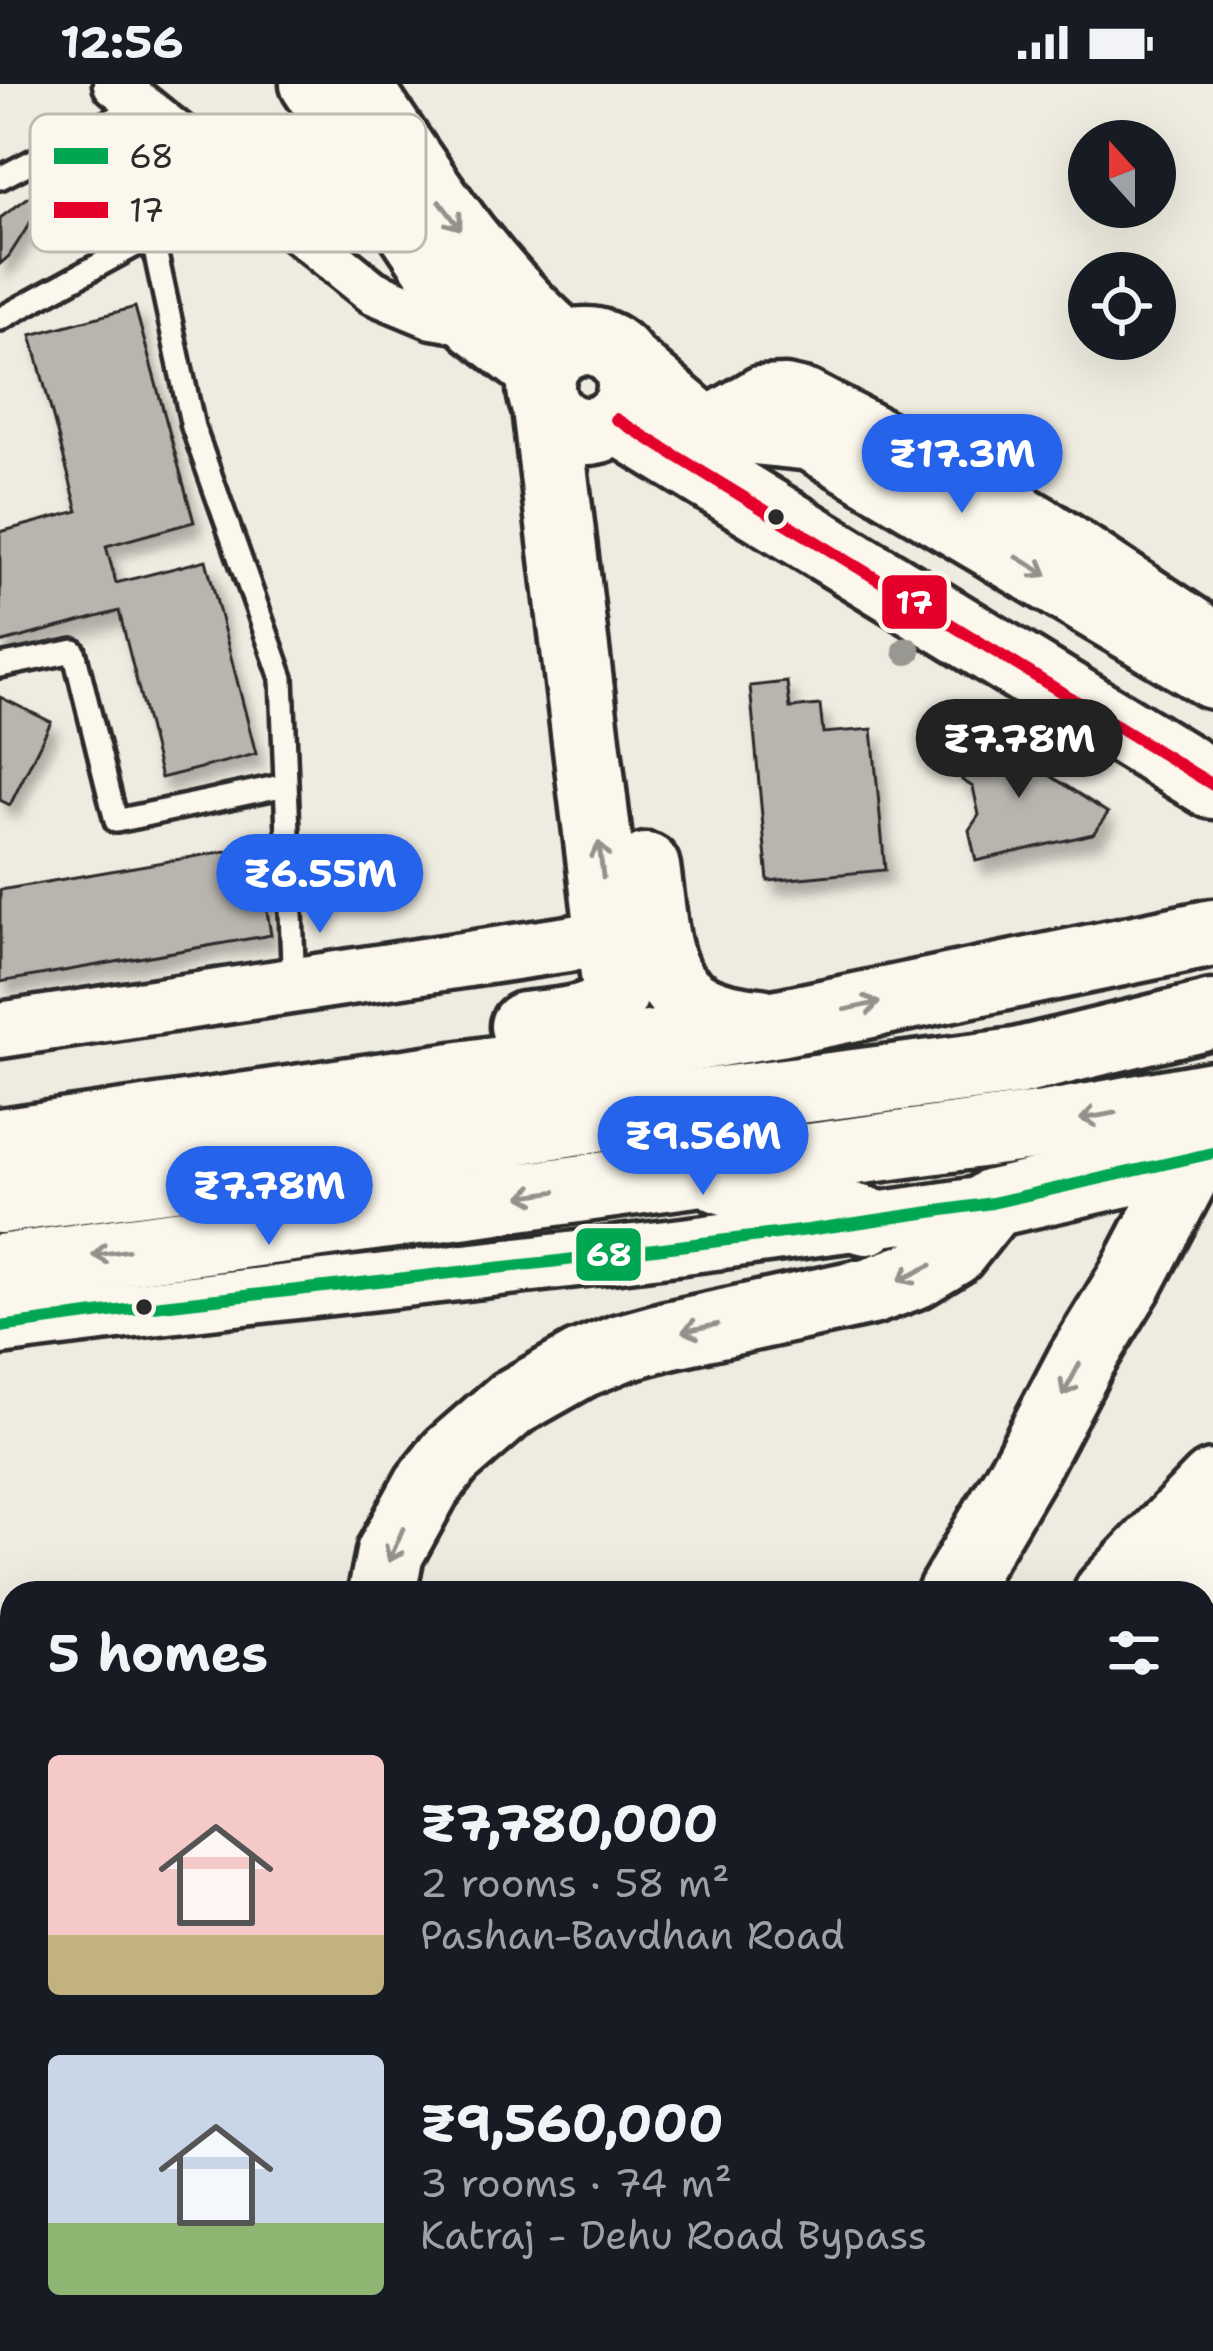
<!DOCTYPE html>
<meta charset="utf-8">
<style>
:root{--surface:#171b24;--page:#20242c;--text:#f1f3f6;--muted:#9ea1a6;--accent:#2563eb}
body{margin:0;font-family:"Shantell Sans",sans-serif;background:var(--page);color:var(--text);height:100vh;display:flex;flex-direction:column;font-size:45px;white-space:nowrap}
*{box-sizing:border-box;margin:0}
p{font-size:39px;color:var(--muted)}
.icon{flex:none;width:66px;height:66px;fill:none;stroke:currentColor;stroke-width:2;stroke-linecap:round;stroke-linejoin:round}
.map{position:relative;flex:1;overflow:hidden}
.panel{position:absolute;left:0px;top:1497px;width:1215px;height:771px;display:flex;flex-direction:column;background:var(--surface);border-radius:36px 36px 0 0;box-shadow:0 12px 48px #0002}
.panel>*{flex:none}
.needle{width:78px;rotate:339deg}
.fabs{position:absolute;left:1068px;top:36px;display:grid;gap:24px}
.fabs a{display:grid;place-items:center;width:108px;height:108px;border-radius:50%;background:var(--surface);box-shadow:0 12px 48px #0002;font-size:60px}
.price{position:absolute;translate:-50% -102px;padding:0 27px;border-radius:42px;background:var(--accent);color:#fff;font-size:39px;line-height:78px;filter:drop-shadow(0 3px 6px #0008)}
.price::after{content:'';position:absolute;left:50%;top:72px;width:36px;height:27px;margin-left:-18px;background:inherit;clip-path:polygon(0 0,100% 0,50% 100%)}
.price.selected{background:#222;color:#fff}
ul{padding:0;list-style:none}
li{display:flex;align-items:center;gap:36px;height:300px;padding:0 48px}
li span{display:grid;place-items:center;flex:none;width:336px;height:240px;border-radius:12px;color:#555}
li>.icon{margin-inline-start:auto}
span .icon{width:144px;height:144px;fill:#fffc;stroke-width:1}
li b{font-size:51px}
h2{display:flex;justify-content:space-between;align-items:center;height:144px;padding:0 48px;font-size:51px}
.status{display:flex;justify-content:space-between;align-items:center;height:84px;padding:0 60px;background:var(--surface);direction:ltr}
.status svg{height:33px;fill:currentColor}
.map>svg:first-child{display:block}
.forest{fill:url(#forest-firs);stroke:#7c7b76;stroke-width:3}
.building{fill:#b8b5ae;stroke:#2b2b2b;stroke-width:3;filter:url(#shadow)}
.lines{fill:none;stroke-linecap:round;stroke-linejoin:round}
.service-casing{stroke:#2b2b2b;stroke-width:30}
.minor-casing{stroke:#2b2b2b;stroke-width:51}
.tertiary-casing{stroke:#2b2b2b;stroke-width:63}
.secondary-casing{stroke:#2b2b2b;stroke-width:69}
.primary-casing{stroke:#2b2b2b;stroke-width:75}
.trunk-casing{stroke:#2b2b2b;stroke-width:75}
.service{stroke:#fbf7ec;stroke-width:21}
.minor{stroke:#fbf7ec;stroke-width:42}
.tertiary{stroke:#fbf7ec;stroke-width:54}
.secondary{stroke:#fbf7ec;stroke-width:60}
.primary{stroke:#fbf7ec;stroke-width:66}
.trunk{stroke:#fbf7ec;stroke-width:66}
.bus-1-casing{stroke:#fbf7ec;stroke-width:21}
.bus-2-casing{stroke:#fbf7ec;stroke-width:21}
.bus-1{stroke:#00a651;stroke-width:12}
.bus-2{stroke:#e4002b;stroke-width:12}
.tree{fill:#999791}
.oneway{stroke:#93918c}
.bus-dot{fill:#2b2b2b;stroke:#fbf7ec;stroke-width:4.5}
.key{fill:#fbf7ec;stroke:#bdbab2;stroke-width:3}
.key-label{font-size:33px;fill:#2b2b2b}
.line-badge{stroke:#fbf7ec;stroke-width:4.5}
.badge-label{font-size:33px;text-anchor:middle;font-weight:bold;fill:#fff}
</style>
<div class="status"><b>12:56</b><svg viewBox="0 0 49 12"><path d="M0 12V9h3v3zM5 12V6h3v6zM10 12V3h3v9zM15 12V0h3v12zM26 1h20v11H26zM47 4h2v5h-2z"/></svg></div>
<div class="map">
<svg width="1213" height="2267" viewBox="0 0 1213 2267">
<defs>
<pattern id="forest-firs" width="22" height="20" patternUnits="userSpaceOnUse" patternTransform="scale(3)"><rect width="22" height="20" fill="#cecbc2"/><path d="M5 1l3.5 6h-7zM16 11l3.5 6h-7z" fill="#b1aea7"/></pattern>
<filter id="shadow"><feDropShadow dx="7" dy="12" stdDeviation="6" flood-color="#0004"/></filter>
</defs>
<rect width="100%" height="100%" fill="#eeebe0"/>
<filter id="ink" filterUnits="userSpaceOnUse"><feTurbulence type="fractalNoise" baseFrequency=".00833" numOctaves="2"/><feDisplacementMap in="SourceGraphic" scale="24" xChannelSelector="R" yChannelSelector="G"/><feConvolveMatrix kernelMatrix="1 2 1 2 8 2 1 2 1" color-interpolation-filters="sRGB"/></filter>
<g filter="url(#ink)">
<path class="forest" d="M1213,1726V2267H0V2038L12,2041V2256H1203V1734Z"/>
<path class="building" d="M33,110L42,120L9,172L0,180V134Z
M135,223L194,438L106,462L116,499L206,476L256,670L161,694L119,527L0,559V448L78,427L31,251Z
M787,598L790,624L820,621L823,649L872,645L885,786L768,797L750,602Z
M0,613L51,638L10,721L0,716Z
M972,641L1108,729L1093,750L976,777L969,746L979,731L973,703L962,696L955,667Z
M256,762L271,851L0,898V806Z"/>
<g class="lines">
<g class="service-casing">
<path id="service" d="M0,94L141,21L152,152L193,343L282,594L293,879
M0,235L152,152
M0,582L74,567L116,737L286,701"/>
</g>
<g class="minor-casing">
<path id="minor" d="M115,0L373,208L433,233L476,240
M699,340L759,304L786,303L808,308L979,397L1044,435L1213,547"/>
</g>
<g class="tertiary-casing">
<path id="tertiary" d="M0,946L647,848
M0,1243C183,1218 367,1200 551,1178C698,1161 845,1141 992,1119"/>
</g>
<g class="secondary-casing">
<path id="secondary" d="M311,0L461,224L476,240L543,292
M360,0C424,94 482,187 569,261"/>
</g>
<g class="primary-casing">
<path id="primary" d="M541 302a45 45 0 1 1 90 0a45 45 0 1 1-90 0Z
M626,280L698,341L727,358
M616,335L1213,701
M646,783C659,872 651,929 760,938
M524,942C553,938 607,939 616,906L546,324
M0,1058L536,980L779,939L1213,849
M382,1509L390,1469L427,1402L451,1372L512,1319L581,1280L621,1264L668,1251L871,1207L915,1191L953,1168L992,1119L1213,1069
M951,1509L1027,1380L1082,1275L1131,1195L1196,1071
M1108,1509L1213,1400
M1184,1509L1213,1478
M0,1618L12,1624
M0,1687L12,1692
M0,1752L12,1757"/>
</g>
<g class="trunk-casing">
<path id="trunk" d="M698,341L812,353L1213,591
M722,1096L867,1137
M0,1116L490,1051L676,1022L1016,978L1213,930
M0,1184L1045,1041L1213,1011"/>
</g>
<use href="#service" class="service"/>
<use href="#minor" class="minor"/>
<use href="#tertiary" class="tertiary"/>
<use href="#secondary" class="secondary"/>
<use href="#primary" class="primary"/>
<use href="#trunk" class="trunk"/>
<g class="bus-1-casing">
<path id="bus-1" d="M0,1243L162,1221L550,1178L808,1146L992,1119L1213,1069"/>
</g>
<g class="bus-2-casing">
<path id="bus-2" d="M616,335L1213,701"/>
</g>
<use href="#bus-1" class="bus-1"/>
<use href="#bus-2" class="bus-2"/>
</g>
<circle class="tree" cx="907" cy="567" r="14"/>
<defs><path id="oneway-shaft" d="M-6 0H5M1.5-3L5.5 0L1.5 3" fill="none" stroke-width="1.6" stroke-linecap="round" stroke-linejoin="round" transform="scale(3)"/></defs>
<g class="oneway">
<use href="#oneway-shaft" transform="translate(450 131) rotate(53)"/>
<use href="#oneway-shaft" transform="translate(1032 482) rotate(31)"/>
<use href="#oneway-shaft" transform="translate(601 776) rotate(-97)"/>
<use href="#oneway-shaft" transform="translate(862 922) rotate(-12)"/>
<use href="#oneway-shaft" transform="translate(1098 1032) rotate(170)"/>
<use href="#oneway-shaft" transform="translate(538 1110) rotate(172)"/>
<use href="#oneway-shaft" transform="translate(110 1169) rotate(172)"/>
<use href="#oneway-shaft" transform="translate(915 1189) rotate(154)"/>
<use href="#oneway-shaft" transform="translate(700 1244) rotate(168)"/>
<use href="#oneway-shaft" transform="translate(1071 1296) rotate(118)"/>
<use href="#oneway-shaft" transform="translate(396 1461) rotate(113)"/>
</g>
</g>
<g class="bus-dot">
<circle cx="776" cy="433" r="10"/>
<circle cx="144" cy="1223" r="10"/>
</g>
<rect x="30" y="30" width="396" height="138" rx="18" class="key"/>
<rect x="54" y="64" width="54" height="16" fill="#00a651"/>
<rect x="54" y="118" width="54" height="16" fill="#e4002b"/>
<g class="key-label">
<text x="129" y="84">68</text>
<text x="129" y="138">17</text>
</g>
<g class="line-badge">
<rect x="880" y="489" width="69" height="58" rx="12" fill="#e4002b"/>
<rect x="574" y="1142" width="69" height="57" rx="12" fill="#00a651"/>
</g>
<g class="badge-label">
<text x="914" y="530">17</text>
<text x="609" y="1182">68</text>
</g>
</svg>
<div class="fabs">
<a><svg class="needle" viewBox="-14 -14 28 28"><path d="M0-13l5 13h-10z" fill="#e53935"/><path d="M0 13l5-13h-10z" fill="#9ea1a6"/></svg></a>
<a><svg class="icon" aria-label="locate" viewBox="0 0 24 24"><circle cx="12" cy="12" r="6"/><path d="M12 2v4M12 18v4M2 12h4M18 12h4"/></svg></a>
</div>
<b class="price" style="left:962px;top:432px">₹17.3M</b>
<b class="price selected" style="left:1019px;top:717px">₹7.78M</b>
<b class="price" style="left:320px;top:852px">₹6.55M</b>
<b class="price" style="left:703px;top:1114px">₹9.56M</b>
<b class="price" style="left:269px;top:1164px">₹7.78M</b>
<section class="panel">
<h2>5 homes<svg class="icon" aria-label="filters" viewBox="0 0 24 24"><path d="M4 7h16M4 17h16"/><circle cx="9" cy="7" r="2"/><circle cx="15" cy="17" r="2"/></svg></h2>
<ul>
<li><span style="background:linear-gradient(#f6c9c9 75%,#c2b280 0)"><svg class="icon" aria-label="home" viewBox="0 0 24 24"><path d="M3 11l9-7 9 7M6 9v11h12V9"/></svg></span><div><b>₹7,780,000</b><p>2 rooms · 58 m²</p><p>Pashan-Bavdhan Road</p></div></li>
<li><span style="background:linear-gradient(#c9d6e8 70%,#8fb573 0)"><svg class="icon" aria-label="home" viewBox="0 0 24 24"><path d="M3 11l9-7 9 7M6 9v11h12V9"/></svg></span><div><b>₹9,560,000</b><p>3 rooms · 74 m²</p><p>Katraj - Dehu Road Bypass</p></div></li>
</ul>
</section>
</div>
